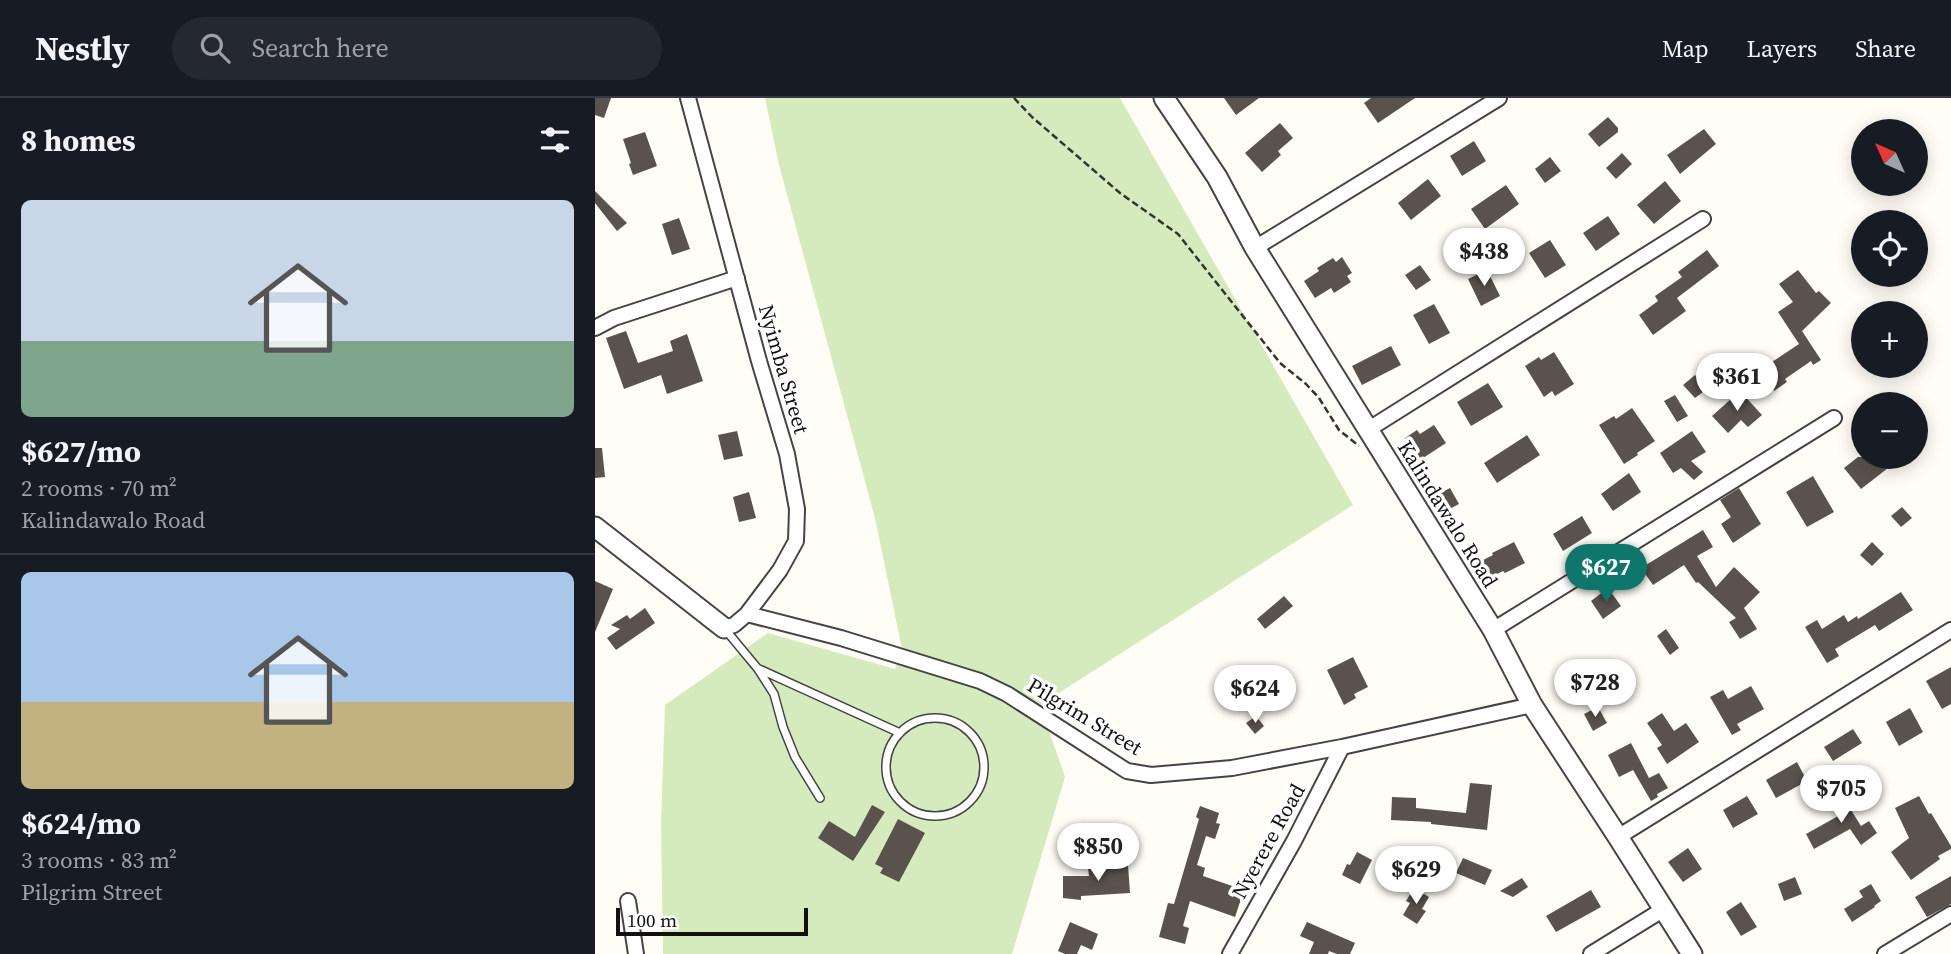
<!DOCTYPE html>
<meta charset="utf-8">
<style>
:root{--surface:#171b24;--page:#242831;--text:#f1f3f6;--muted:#9ea1a6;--line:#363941;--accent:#0f766e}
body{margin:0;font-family:"Source Serif 4",serif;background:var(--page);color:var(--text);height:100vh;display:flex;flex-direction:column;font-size:26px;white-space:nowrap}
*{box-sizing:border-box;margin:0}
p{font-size:23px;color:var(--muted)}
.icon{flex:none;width:38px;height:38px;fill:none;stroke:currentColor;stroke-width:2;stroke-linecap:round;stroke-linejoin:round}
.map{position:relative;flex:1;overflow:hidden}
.side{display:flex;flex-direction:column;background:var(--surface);width:595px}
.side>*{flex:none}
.needle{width:46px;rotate:315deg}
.controls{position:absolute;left:1256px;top:21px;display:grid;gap:14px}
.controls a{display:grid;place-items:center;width:77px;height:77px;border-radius:50%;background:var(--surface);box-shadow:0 4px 18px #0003;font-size:35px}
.scale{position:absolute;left:21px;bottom:18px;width:192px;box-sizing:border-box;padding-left:7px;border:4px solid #111;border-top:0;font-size:19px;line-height:24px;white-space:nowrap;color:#111;-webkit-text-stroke:5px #fff;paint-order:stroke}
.price{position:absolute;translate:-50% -60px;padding:0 16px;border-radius:24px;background:#fff;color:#222;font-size:23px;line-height:46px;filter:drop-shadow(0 2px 4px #0008)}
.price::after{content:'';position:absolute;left:50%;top:42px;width:21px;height:16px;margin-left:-10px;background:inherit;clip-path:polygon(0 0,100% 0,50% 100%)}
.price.active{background:var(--accent);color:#fff}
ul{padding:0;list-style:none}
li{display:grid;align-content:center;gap:14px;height:371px;padding:0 21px}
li+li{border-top:2px solid var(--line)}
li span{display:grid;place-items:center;height:217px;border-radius:10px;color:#555}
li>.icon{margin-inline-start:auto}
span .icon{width:126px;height:126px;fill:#fffc;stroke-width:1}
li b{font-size:30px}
h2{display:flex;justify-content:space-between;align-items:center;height:84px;padding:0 21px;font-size:30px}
header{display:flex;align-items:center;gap:42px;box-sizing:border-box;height:98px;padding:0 35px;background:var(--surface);border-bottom:2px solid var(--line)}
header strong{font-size:33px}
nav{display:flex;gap:38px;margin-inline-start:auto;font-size:24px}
.search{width:490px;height:63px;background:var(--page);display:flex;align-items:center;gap:18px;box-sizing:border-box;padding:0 24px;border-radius:38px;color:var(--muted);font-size:26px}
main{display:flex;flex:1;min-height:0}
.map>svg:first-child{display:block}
.green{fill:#d5ebbd}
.building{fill:#5a524d}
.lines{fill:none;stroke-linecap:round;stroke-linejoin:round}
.service-casing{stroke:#444;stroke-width:10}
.minor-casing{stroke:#444;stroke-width:18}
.tertiary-casing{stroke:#444;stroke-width:23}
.path{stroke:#333;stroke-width:2.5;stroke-dasharray:7 3.5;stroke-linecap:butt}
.service{stroke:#fff;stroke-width:7}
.minor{stroke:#fff;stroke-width:14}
.tertiary{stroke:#fff;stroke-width:19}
.labels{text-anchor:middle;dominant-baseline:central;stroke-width:7;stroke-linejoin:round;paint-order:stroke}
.street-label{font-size:21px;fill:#111;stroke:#fff}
</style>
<header>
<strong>Nestly</strong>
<div class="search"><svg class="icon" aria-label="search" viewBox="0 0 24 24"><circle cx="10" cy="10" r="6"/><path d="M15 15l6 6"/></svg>Search here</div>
<nav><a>Map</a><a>Layers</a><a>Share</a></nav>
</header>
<main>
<section class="side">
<h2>8 homes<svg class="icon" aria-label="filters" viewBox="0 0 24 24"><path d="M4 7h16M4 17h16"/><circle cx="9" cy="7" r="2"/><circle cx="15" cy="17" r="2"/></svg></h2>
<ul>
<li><span style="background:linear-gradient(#c9d6e8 65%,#7fa58c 0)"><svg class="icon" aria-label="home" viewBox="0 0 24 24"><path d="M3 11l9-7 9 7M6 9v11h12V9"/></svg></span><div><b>$627/mo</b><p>2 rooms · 70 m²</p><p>Kalindawalo Road</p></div></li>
<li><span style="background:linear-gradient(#a9c7e8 60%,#c2b280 0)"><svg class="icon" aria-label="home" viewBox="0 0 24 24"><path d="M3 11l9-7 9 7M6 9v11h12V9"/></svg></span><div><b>$624/mo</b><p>3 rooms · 83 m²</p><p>Pilgrim Street</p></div></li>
</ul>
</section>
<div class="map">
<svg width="1356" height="856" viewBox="0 0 1356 856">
<rect width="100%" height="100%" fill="#fffdf5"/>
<path class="green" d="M170,0H525L758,407L445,607L470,679L417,856H68L66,727L70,607L173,535L300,571L307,551L280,420L184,67Z"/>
<path class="building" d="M0,0H16L9,20L0,17Z
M629,0H664L641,17Z
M776,0H820L783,25L769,5Z
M1013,19L1023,30V34L1004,49L993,36Z
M685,25L698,40L683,53L686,57L667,74L650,55Z
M1109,31L1121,46L1085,76L1072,57Z
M50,34L62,68L38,77L34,66L36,65L28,41Z
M879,43L891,63L867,78L855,58Z
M1027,55L1037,66L1021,81L1011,70Z
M955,59L966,73L950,85L940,71Z
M833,81L846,98L816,122L803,105Z
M1070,83L1086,103L1059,126L1042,107Z
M911,87L924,106L890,131L876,111Z
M0,93L32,125L22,133L0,105Z
M1013,118L1025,136L1001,153L988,135Z
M84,120L95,151L77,157L67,126Z
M955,142L971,167L950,180L934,155Z
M1112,152L1124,168L1082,200L1091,213L1058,237L1044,217L1063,203L1060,198L1087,179L1083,174Z
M747,159L757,175L752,178L756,184L739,195L736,190L720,200L709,183L724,173L722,170L738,160L741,164Z
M825,167L836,182L821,192L810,177Z
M892,172L905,198L886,208L873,181Z
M1203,172L1221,195L1224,193L1236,205L1207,233L1226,262L1218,267L1216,263L1190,281L1192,284L1179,293L1165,272L1204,246L1183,214L1198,204L1184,186Z
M839,206L855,235L834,246L818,217Z
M31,233L43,265L78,253L75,243L92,236L108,283L72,296L66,277L29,291L11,240Z
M796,248L806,267L767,287L757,268Z
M959,254L979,286L960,298L957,293L949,299L930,268L944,259L946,262Z
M1100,277L1112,291L1100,300L1088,287Z
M893,285L908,309L876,328L862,304Z
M1145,293L1167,317L1153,329L1146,322L1133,335L1117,318Z
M1080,297L1093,318L1082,324L1069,303Z
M1037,310L1060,343L1042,355L1043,357L1029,366L1004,327L1019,318L1021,321Z
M839,327L851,345L825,362L810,340L822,332L825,336Z
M142,333L148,358L129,362L123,337Z
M1097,333L1111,354L1096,363L1108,374L1099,382L1086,370L1078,375L1065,355Z
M932,337L945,357L902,385L889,365Z
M0,350H7L10,379L0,380Z
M1263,359H1284L1293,370L1266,391L1249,370Z
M1034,375L1046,394L1018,413L1006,396Z
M1218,378L1239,414L1212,429L1191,394Z
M855,390L864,406L847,415L838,399Z
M1144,390L1166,426L1138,445L1126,426L1136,419L1125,402Z
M154,394L161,420L144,424L138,399Z
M1307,409L1317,420L1306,429L1296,418Z
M987,418L997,435L968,453L958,436Z
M1108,432L1118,449L1102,458L1121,489L1139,469L1165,494L1149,510L1162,531L1145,541L1134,524L1141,520L1103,484L1101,485L1089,467L1058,487L1046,470Z
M919,444L930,465L910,475L908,473L892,481L884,464L898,457L897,455Z
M1277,444L1289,456L1277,468L1265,457Z
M0,483L18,491L0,534Z
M1013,490L1026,508L1008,521L996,503Z
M1306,494L1318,512L1284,533L1280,527L1240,551L1244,558L1232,565L1210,529L1222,522L1227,531L1249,517L1253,524L1262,518L1263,521Z
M689,498L698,508L670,531L662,521Z
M50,510L60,525L21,552L12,540L25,531L16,527L32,517L35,521Z
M1071,531L1084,550L1075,557L1062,538Z
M758,559L773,589L759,596L761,600L749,607L732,572Z
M1019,564L1032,581L1022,588L1010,570Z
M1356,569V606L1347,611L1331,583Z
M1156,588L1169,611L1142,626L1146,632L1137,637L1115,599L1128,592L1133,601Z
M1003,609L1012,625L998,633L989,616Z
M1315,610L1328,634L1304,648L1291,624Z
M1067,615L1079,633L1091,625L1104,644L1072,666L1062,650L1067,647L1052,625Z
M661,618L669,628L660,636L651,625Z
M1258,631L1267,645L1238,663L1229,649Z
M1036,645L1054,680L1064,675L1073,690L1062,696L1063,699L1056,703L1038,672L1024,679L1013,657Z
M1202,664L1212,683L1181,700L1171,682Z
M875,685L897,687L892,732L836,726V724L796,722L797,699L821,700V710L871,715Z
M1243,691L1266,728L1274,723L1282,735L1266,747L1255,731L1219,751L1211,736L1245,717L1232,697Z
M1152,698L1163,716L1138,730L1128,712Z
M1324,698L1334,716L1336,715L1356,748V751L1343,758L1345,761L1316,782L1296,754L1314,740L1300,710Z
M277,707L290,714L258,763L223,740L234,723L260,739Z
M605,708L624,715L621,725L625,726L620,741L611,738L602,767L610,770L608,778L649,792L640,819L595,803L588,828L594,830L590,846L564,839L573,805L579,806L604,721L601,719Z
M303,721L330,735L304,784L285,775L288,770L280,766Z
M1093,750L1107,771L1088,784L1073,764Z
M762,754L777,762L765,786L747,777L752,766L755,767Z
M868,760L897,772L890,787L861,775Z
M533,767L535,795L486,798V802L468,800V778H494L493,770Z
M1356,778V806L1332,819L1320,799Z
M1200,779L1207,796L1189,803L1183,786Z
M927,780L933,789L918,799L905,793Z
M1276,786L1286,803L1279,808L1280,809L1257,824L1249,811L1268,799L1264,793Z
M819,790L834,799L827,811L831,813L822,826L808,817L815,805L811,803Z
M996,792L1006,809L961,834L951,818Z
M1146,804L1162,829L1146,838L1131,814Z
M475,824L503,836L497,852L486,847L482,856H470L463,853Z
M712,824L760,845L755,856H742L734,853L733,856H714L719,844L705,838Z"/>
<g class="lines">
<g class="service-casing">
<path id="service" d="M129,530L163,571L179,596L188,629L200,659L225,700
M164,571L305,635
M291 669a49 49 0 1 1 98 0a49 49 0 1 1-98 0Z"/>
</g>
<g class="minor-casing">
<path id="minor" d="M93,0L164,263L192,356L202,411L201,443L185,472L152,516L139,527L129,530
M660,150L904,0
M0,230L19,220L142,180
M774,331L1108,121
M152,516L246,540L385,583L412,596L532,673L556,677L637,670L747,649L937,607
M898,532L1239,320
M1023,739L1356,532
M33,803L41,856
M635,856L699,743L747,649
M996,856L1069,811
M1290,856L1356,816"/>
</g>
<g class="tertiary-casing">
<path id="tertiary" d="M569,0L622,79L660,150L898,532L937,607L1023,739L1097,856
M0,429L129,530"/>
</g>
<path class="path" d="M419,0L437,19L525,95L583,136L685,265L711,286L724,300L744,332L764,348"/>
<use href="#service" class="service"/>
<use href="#minor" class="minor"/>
<use href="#tertiary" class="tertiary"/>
</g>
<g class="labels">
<g class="street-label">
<text transform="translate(189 271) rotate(74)">Nyimba Street</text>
<text transform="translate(853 416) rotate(58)">Kalindawalo Road</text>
<text transform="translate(490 618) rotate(31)">Pilgrim Street</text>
<text transform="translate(673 743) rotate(-61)">Nyerere Road</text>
</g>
</g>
</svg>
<div class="controls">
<a><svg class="needle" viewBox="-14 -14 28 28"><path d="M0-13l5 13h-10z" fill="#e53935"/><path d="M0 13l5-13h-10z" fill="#9ea1a6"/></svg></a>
<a><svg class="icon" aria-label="locate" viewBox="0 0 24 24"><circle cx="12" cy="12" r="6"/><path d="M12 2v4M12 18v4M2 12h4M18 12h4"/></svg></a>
<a>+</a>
<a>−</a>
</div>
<div class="scale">100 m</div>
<b class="price" style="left:889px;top:190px">$438</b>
<b class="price" style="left:1142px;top:315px">$361</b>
<b class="price active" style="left:1011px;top:506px">$627</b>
<b class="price" style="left:1000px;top:621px">$728</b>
<b class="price" style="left:660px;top:627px">$624</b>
<b class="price" style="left:1246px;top:727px">$705</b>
<b class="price" style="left:503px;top:785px">$850</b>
<b class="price" style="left:821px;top:808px">$629</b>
</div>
</main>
